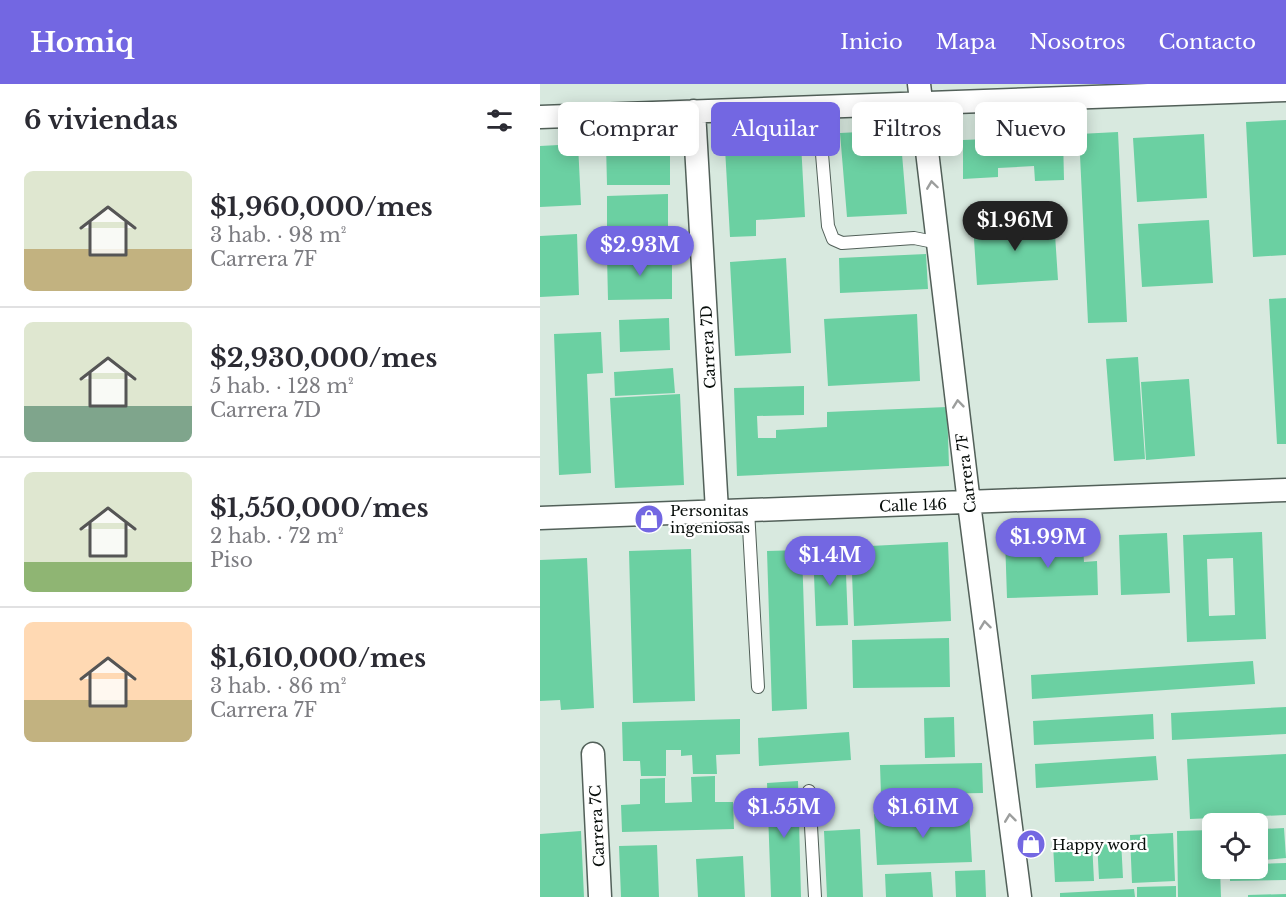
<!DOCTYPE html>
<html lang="es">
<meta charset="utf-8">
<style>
:root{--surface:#fff;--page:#f7f7f7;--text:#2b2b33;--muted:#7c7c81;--line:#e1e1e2;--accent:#7367e2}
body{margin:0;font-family:"Libre Baskerville",serif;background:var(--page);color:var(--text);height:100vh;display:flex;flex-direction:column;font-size:22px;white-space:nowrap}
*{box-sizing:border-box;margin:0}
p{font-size:20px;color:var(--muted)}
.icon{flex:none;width:33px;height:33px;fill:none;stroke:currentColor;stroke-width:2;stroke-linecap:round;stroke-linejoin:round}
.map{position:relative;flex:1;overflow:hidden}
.panel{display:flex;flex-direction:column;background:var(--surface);width:540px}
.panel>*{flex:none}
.guide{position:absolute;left:18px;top:18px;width:570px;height:54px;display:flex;gap:12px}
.controls{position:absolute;left:662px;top:729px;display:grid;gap:12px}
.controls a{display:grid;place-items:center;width:66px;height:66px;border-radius:9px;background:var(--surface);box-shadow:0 3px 15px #0003;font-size:30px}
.price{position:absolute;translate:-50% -51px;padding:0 14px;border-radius:21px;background:var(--accent);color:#fff;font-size:20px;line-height:39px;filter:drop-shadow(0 2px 3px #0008)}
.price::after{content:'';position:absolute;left:50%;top:36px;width:18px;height:14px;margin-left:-9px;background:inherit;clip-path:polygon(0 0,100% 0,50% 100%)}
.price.current{background:#222;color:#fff}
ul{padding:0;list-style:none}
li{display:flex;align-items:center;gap:18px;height:150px;padding:0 24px}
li+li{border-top:2px solid var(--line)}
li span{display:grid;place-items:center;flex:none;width:168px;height:120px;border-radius:9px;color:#555}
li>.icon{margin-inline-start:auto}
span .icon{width:72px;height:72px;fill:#fffc;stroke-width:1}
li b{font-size:26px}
h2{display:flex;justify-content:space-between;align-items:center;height:72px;padding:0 24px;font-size:26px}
.pill{padding:0 21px;border-radius:9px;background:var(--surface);box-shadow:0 3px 15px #0003;font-size:21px;line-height:54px}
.pill.current{background:var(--accent);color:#fff}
header{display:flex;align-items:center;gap:36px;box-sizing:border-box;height:84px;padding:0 30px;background:var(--accent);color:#fff}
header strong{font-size:28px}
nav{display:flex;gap:33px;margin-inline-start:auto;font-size:21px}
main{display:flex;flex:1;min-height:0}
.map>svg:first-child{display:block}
.building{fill:#6bd0a2;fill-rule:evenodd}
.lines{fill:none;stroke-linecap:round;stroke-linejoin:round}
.lane-casing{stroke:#526059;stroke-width:14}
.street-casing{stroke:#526059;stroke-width:25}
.lane{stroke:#fff;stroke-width:12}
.street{stroke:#fff;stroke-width:22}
.oneway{stroke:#9c9e9d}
.labels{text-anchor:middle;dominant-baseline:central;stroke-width:4.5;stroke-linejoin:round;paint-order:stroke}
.street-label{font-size:15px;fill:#070d0a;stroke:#fff}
.poi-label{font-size:15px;fill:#070d0a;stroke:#fff;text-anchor:start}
</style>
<header>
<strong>Homiq</strong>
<nav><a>Inicio</a><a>Mapa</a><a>Nosotros</a><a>Contacto</a></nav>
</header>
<main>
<section class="panel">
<h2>6 viviendas<svg class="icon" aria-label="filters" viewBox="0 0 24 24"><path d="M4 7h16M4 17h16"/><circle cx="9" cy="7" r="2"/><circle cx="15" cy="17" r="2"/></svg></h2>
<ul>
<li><span style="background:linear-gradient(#dfe7d0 65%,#c2b280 0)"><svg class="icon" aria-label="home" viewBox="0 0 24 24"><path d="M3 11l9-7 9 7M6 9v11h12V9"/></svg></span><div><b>$1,960,000/mes</b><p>3 hab. · 98 m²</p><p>Carrera 7F</p></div></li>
<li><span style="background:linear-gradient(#dfe7d0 70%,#7fa58c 0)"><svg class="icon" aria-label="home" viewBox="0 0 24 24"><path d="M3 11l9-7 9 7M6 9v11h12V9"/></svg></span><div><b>$2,930,000/mes</b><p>5 hab. · 128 m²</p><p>Carrera 7D</p></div></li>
<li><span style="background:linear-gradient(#dfe7d0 75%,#8fb573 0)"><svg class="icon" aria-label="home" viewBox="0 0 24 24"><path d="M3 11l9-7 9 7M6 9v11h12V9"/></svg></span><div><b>$1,550,000/mes</b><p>2 hab. · 72 m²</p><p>Piso</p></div></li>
<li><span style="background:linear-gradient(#ffd9b3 65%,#c2b280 0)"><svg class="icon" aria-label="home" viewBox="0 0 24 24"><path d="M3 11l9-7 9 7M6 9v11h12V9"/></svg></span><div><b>$1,610,000/mes</b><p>3 hab. · 86 m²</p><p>Carrera 7F</p></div></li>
</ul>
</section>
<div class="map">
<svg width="746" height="813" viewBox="0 0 746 813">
<rect width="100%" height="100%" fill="#d8e9df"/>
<path class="building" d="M746,36V171L713,173L706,38Z
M360,46L367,130L307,133L300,49Z
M578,48L587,238L548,239L539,50Z
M664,50L667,114L597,118L593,54Z
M523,52L524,96L495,97L494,82L458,84V93L423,95V56Z
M130,59V101H67L66,60Z
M261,59L265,133L216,136V152L190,153L185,64Z
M38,60L41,121L0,123V62Z
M128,110V150L67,151V112Z
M514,135L518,196L437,201L433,140Z
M669,136L673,199L602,203L598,140Z
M37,150L39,211L0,213V152Z
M386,170L388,205L300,209L299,174Z
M132,171V215L68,216L67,172Z
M246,174L251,269L195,272L190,178Z
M746,214V360H737L729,215Z
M377,230L380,297L288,302L284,235Z
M129,234L130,266L80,268L79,236Z
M61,248L63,289L47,290L51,389L19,391L14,250Z
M598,273L605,375L574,377L566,275Z
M133,284L135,309L75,312L74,288Z
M649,295L655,372L606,376L601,298Z
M264,302V331L217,332L218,354H236V346L287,343V328L407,323L409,382L197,392L194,304Z
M140,310L144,401L75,404L70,314Z
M722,448L726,555L647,558L643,451ZM693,474L695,531L669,532L667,475Z
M627,449L630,509L581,511L579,451Z
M525,452V464L543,463L544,478L557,477L558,511L467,514L465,454Z
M408,458L411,537L314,542L311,463Z
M305,464L308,541L276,542L273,465Z
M151,465L155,617L93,619L89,467Z
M262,466L267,625L232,627L227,467Z
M47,474L54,624L21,626L20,616L0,617V476Z
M409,554L410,603L313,604L312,556Z
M713,577L715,600L492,615L491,591Z
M746,623V650L632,656L631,629Z
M613,630L614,655L494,661L493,637Z
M414,633L415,673L385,674L384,634Z
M200,635V670L176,671L177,690H153L152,671L141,672V666H126V692H101L100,677H83L82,638Z
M309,648L311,676L219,682L218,654Z
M746,670V731L650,735L647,675Z
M616,672L618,696L496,704L495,680Z
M442,679L443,709L341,711L340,681Z
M175,692V718H193L194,745L82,748L81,721L100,720V695L125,694V719L152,718L151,693Z
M258,697L261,813H231L227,699Z
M429,726L432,778L337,781L334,730L369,729L370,737L402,736L401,727Z
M744,744L746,774L724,776L722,745Z
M320,745L323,813H287L284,747Z
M672,746V784H680L681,813H638L637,747Z
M41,747L44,813H0V750Z
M633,749L635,797L592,799L590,751Z
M581,756L583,794L559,795L557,757Z
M552,758L554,797L515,798L513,760Z
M117,761L119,813H81L79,762Z
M203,772L205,813H158L156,775Z
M746,779V796L690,797V784H717V780Z
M445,786L446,813H416L415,787Z
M391,788L393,813H346L345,790Z
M636,802V813H597V803Z
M594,805L595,813H520V809Z
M746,810V813H708V811Z"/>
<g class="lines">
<g class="lane-casing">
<path id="lane" d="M282,70L288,142L293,155L302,159L374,154L399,159
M208,426L218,603
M269,707L275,813"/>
</g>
<g class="street-casing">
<path id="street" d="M379,0L429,419L480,813
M154,27L177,427
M0,33L746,6
M0,434L746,406
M53,670L60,813"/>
</g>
<use href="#lane" class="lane"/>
<use href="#street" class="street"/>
</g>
<defs><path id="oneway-chevron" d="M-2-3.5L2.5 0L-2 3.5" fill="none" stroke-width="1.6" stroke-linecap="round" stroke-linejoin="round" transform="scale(1.5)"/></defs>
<g class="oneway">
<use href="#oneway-chevron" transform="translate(392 101) rotate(-98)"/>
<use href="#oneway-chevron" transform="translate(418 320) rotate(-96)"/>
<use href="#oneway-chevron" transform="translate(445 541) rotate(-97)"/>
<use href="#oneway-chevron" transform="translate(470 734) rotate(-97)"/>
</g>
<defs>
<g id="shop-disc" transform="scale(1.5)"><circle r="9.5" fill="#7367e2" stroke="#fff"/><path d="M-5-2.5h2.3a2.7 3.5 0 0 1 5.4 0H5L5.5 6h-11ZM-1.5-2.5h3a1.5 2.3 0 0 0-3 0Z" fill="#fff"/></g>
</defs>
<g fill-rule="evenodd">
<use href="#shop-disc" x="109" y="435"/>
<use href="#shop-disc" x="491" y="760"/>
</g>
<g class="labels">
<g class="street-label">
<text transform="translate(168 263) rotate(-93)">Carrera 7D</text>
<text transform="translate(426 389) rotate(-97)">Carrera 7F</text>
<text transform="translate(373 421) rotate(-2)">Calle 146</text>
<text transform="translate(57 742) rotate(-93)">Carrera 7C</text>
</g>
<g class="poi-label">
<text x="130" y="426">Personitas<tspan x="130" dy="17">ingeniosas</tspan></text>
<text x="512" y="760">Happy word</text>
</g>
</g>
</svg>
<div class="controls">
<a><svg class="icon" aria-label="locate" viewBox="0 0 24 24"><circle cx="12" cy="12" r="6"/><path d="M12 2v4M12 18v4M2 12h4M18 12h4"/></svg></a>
</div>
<b class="price current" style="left:475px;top:168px">$1.96M</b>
<b class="price" style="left:100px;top:193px">$2.93M</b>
<b class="price" style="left:508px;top:485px">$1.99M</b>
<b class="price" style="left:290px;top:503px">$1.4M</b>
<b class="price" style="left:244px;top:755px">$1.55M</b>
<b class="price" style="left:383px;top:755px">$1.61M</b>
<div class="guide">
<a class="pill">Comprar</a>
<a class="pill current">Alquilar</a>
<a class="pill">Filtros</a>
<a class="pill">Nuevo</a>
</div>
</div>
</main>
